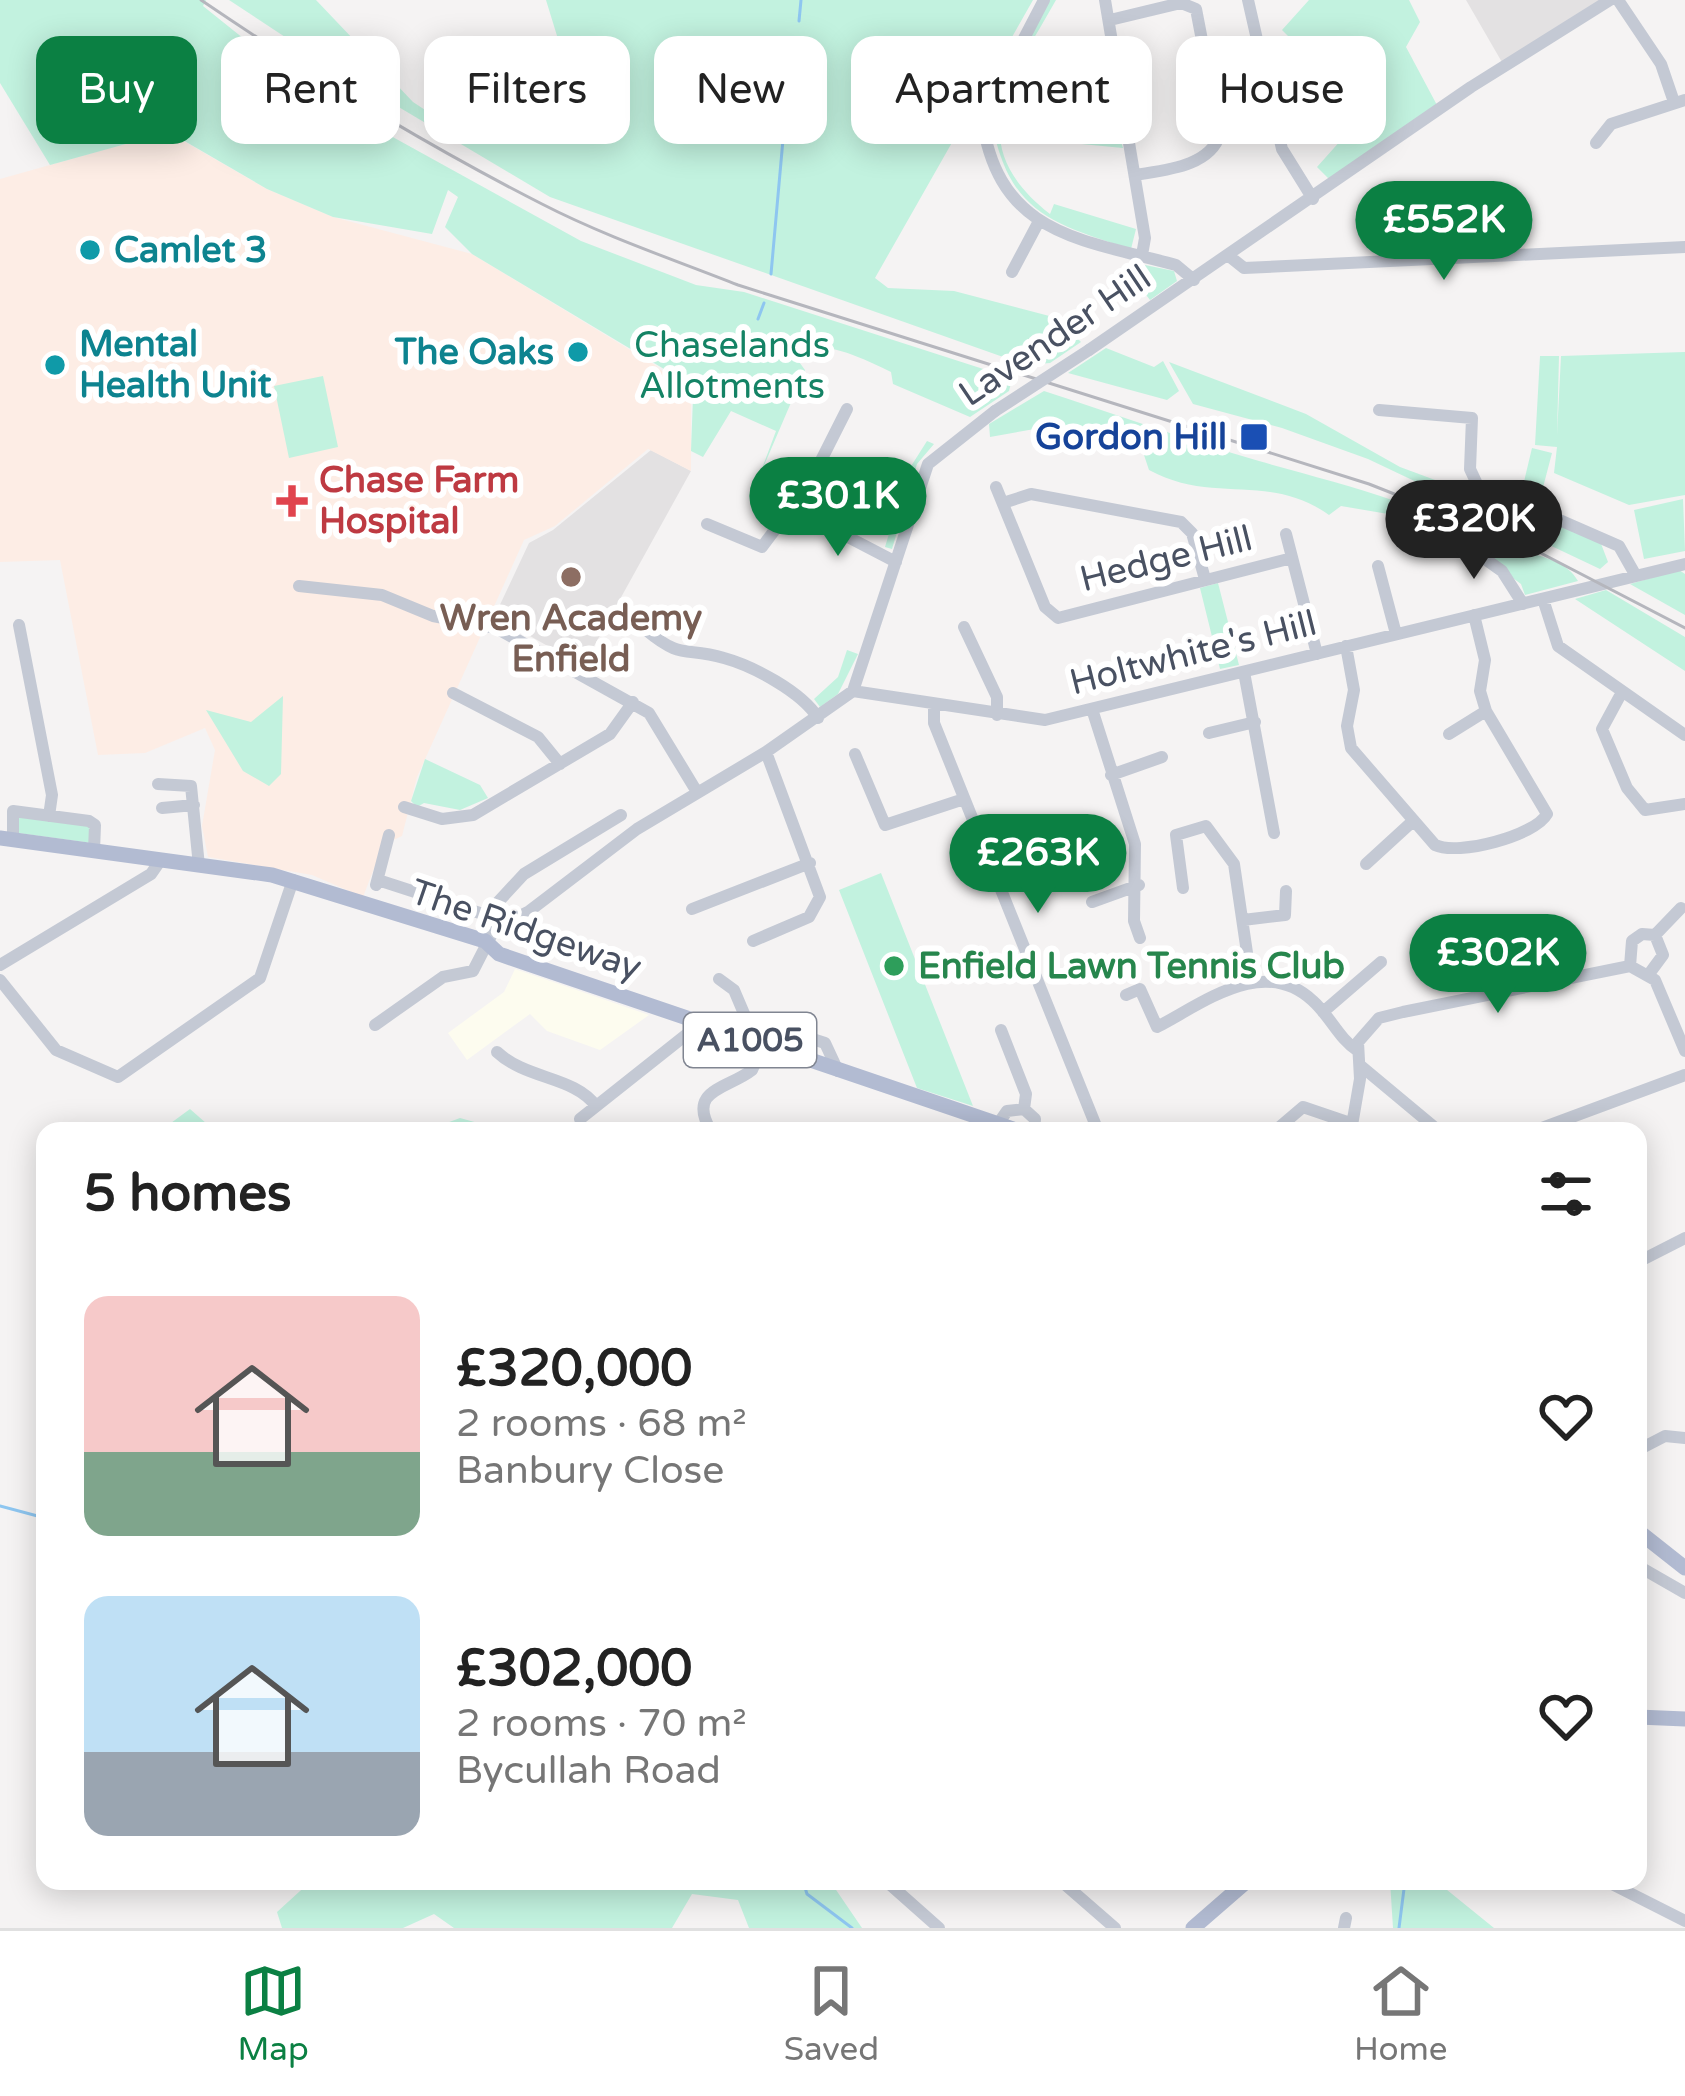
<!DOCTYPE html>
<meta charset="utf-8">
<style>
:root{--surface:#fff;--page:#f6f6f6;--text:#222;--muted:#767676;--line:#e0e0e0;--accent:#0b8043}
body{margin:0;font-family:"Varela Round",sans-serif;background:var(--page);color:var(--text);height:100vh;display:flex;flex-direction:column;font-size:45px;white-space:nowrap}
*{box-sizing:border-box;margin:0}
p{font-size:39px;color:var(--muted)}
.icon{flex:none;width:66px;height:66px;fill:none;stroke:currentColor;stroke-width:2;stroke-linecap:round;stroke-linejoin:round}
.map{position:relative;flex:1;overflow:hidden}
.drawer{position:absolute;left:36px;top:1122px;width:1611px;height:768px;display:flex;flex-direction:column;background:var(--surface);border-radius:24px;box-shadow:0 6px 30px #0003}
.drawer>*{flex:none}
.banner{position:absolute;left:36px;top:36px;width:1614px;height:108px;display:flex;gap:24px}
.price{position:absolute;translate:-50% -102px;padding:0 27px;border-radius:42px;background:var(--accent);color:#fff;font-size:39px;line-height:78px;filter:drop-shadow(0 3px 6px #0008)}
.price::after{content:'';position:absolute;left:50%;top:72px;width:36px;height:27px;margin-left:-18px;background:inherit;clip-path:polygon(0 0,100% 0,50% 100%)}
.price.on{background:#222;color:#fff}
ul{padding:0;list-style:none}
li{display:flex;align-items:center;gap:36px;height:300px;padding:0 48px}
li span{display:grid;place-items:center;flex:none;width:336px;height:240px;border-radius:24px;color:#555}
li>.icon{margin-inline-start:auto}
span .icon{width:144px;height:144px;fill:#fffc;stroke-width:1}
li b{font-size:51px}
h2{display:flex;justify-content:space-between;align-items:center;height:144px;padding:0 48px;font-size:51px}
.pill{padding:0 42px;border-radius:24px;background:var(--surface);box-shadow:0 6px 30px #0003;font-size:42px;line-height:108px}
.pill.on{background:var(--accent);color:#fff}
.tabs{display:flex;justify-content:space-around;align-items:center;height:168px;border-top:3px solid var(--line);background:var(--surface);font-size:33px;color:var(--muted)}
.tabs a{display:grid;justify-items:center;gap:6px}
.tabs .on{color:var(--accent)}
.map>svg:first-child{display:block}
.commercial{fill:#fdfcef}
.education{fill:#e3e1e2}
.medical{fill:#fdede5}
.green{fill:#c2f2df}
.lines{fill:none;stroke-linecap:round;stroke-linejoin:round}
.stream{stroke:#8ec6f0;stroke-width:3}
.minor{stroke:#c4c9d4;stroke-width:12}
.major{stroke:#b2bbd2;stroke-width:15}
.rail{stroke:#b5b6bd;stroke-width:3}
.minor-bridge{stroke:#c4c9d4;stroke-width:12}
.culture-dot{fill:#0f9aa8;stroke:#fff;stroke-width:4.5}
.transit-dot{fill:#1a4fb4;stroke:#fff;stroke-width:4.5}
.health-dot{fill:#e0444e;stroke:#fff;stroke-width:4.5}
.education-dot{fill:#8d6e63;stroke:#fff;stroke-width:4.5}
.leisure-dot{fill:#2e9e5b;stroke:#fff;stroke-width:4.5}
.labels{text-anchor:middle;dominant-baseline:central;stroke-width:12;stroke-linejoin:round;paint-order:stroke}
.shield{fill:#fff;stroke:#808591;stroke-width:3}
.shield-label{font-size:33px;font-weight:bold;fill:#495162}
.culture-label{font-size:36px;font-weight:bold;fill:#0d838f;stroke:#fff;text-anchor:start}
.street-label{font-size:36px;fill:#495162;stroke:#fff}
.park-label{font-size:36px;fill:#148365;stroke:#fff}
.transit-label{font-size:36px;font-weight:bold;fill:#164399;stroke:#fff;text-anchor:end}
.health-label{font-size:36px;font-weight:bold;fill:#be3a42;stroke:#fff;text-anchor:start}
.education-label{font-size:36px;font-weight:bold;fill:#785e54;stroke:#fff}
.leisure-label{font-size:36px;font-weight:bold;fill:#27864d;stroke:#fff;text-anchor:start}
</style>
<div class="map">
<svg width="1685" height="1928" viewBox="0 0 1685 1928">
<rect width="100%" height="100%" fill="#f5f3f3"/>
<path class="commercial" d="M515,969L565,986L649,1015L600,1050L547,1031L530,1014L467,1060L448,1033L504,992Z"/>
<path class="education" d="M1466,0H1605L1503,64Z
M651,450L691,471L583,666L500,619L497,611L529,543L553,530Z"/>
<path class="medical" d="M168,132L267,189L333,217L472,254L655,365L691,396V471L648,449L555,526L524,540L417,777L402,836L383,845L363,897L312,875L208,857L202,826L215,750L205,728L145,753L98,755L60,560L0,562V179Z"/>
<path class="green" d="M0,0H206L203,6L269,59L371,125L581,241L696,285L744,292L1005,376L1011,383L1009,391L970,417L893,384L891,372C843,349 829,344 774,346L791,351L805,370L757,482L776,431L731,411L703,457L691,451L693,397L674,375L472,254L445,227L458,197L448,190L432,234L333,217L267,189L169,132L50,165L0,83Z
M229,0H316L413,102L457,131L471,118L570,78L546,0H1033L875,278L888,288L954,291L1057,318L1081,342L1050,363L1026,365L550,197L323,62Z
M1049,0H1056C1012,79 958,142 1050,214L1054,204L1136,229L1131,249C1040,221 1005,207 989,107Z
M1309,0H1409L1420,22L1406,47L1438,107L1329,179L1317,167L1342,139L1299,98L1322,70L1282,30Z
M1118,105L1120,123L1094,128L1082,123L1079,135L1086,141L1118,131L1123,148L1071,143L1069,126Z
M1145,265L1174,271L1177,281L1150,300L1137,283Z
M1106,348L1154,367L1163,361L1179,391L1167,400L1068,373Z
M1685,352V495L1629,505L1554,473L1557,447L1535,445L1540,356H1559L1557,435L1561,356Z
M1169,362L1306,414L1400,467L1600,541L1608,562L1600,569L1368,459L1282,428L1193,404Z
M323,376L338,447L289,458L274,386Z
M1044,391C1115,414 1187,440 1259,461C1304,474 1350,485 1395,501L1398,508L1394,515L1341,506L1329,515C1269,472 1213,505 1149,470L1142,449L1094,444L1046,427L990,437L989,424Z
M927,441L934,444L917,464L892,549L885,547L908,471Z
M1532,448L1552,453L1541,495L1522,490Z
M1683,499L1685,551L1644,559L1634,510Z
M1463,527L1480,538L1495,535C1517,557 1562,552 1578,581L1525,595L1521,584L1460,539Z
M1679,570L1685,574V615L1630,584Z
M1218,583L1239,665L1220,669L1200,588Z
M1606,590L1685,637V671L1575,599Z
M847,650L858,654L838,694L820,707L814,699L838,677Z
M283,696L281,774L269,786L243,771L206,710L251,722Z
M425,759L480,785L488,798L460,810L424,803L417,807L411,801Z
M19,816L89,824L92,843L18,833Z
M881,873L973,1106L917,1088L839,890Z
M190,1109L215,1131H160Z
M460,1118L507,1131H425Z
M311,1881H830L862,1928H749L738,1900L692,1894L672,1928H454L434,1914L403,1928H282L277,1912Z
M1390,1881H1436L1494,1928H1393Z"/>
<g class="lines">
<path class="stream" d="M799,21L801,0
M771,274L785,117
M758,319L764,303
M0,1506L45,1518
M803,1881L807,1894L852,1928
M1399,1928L1405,1881"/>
<path class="minor" d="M1044,0L982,119C999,236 1081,239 1176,265L1194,280
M1105,0L1145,238L1142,255
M1248,0L1282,149L1313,199
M1618,0L1661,64L1674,102
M1110,20L1181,3L1196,9L1220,134C1210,167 1164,170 1135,175
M1596,143L1611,124L1685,100
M1229,256L1244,268L1685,247
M1012,272L1038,223
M1089,350L1471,87L1610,0
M1379,410L1472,418L1470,469L1477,484L1619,546L1636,576
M996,487L1045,607L1058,618L1292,558
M1003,503L1031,494L1181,522L1192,533L1205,579
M796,510L847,409
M707,524L762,547L789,511L796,510L896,562
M1286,534L1317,654
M1457,539L1502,571L1523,604
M1378,566L1396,634
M299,586L382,595L433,616L496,628L649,713L697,792
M1543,599L1558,646L1685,735
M19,625L52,795L49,816
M964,627L997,697V715
M646,630C683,661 685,646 724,658C753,666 802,692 818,718
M1346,646L1354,690L1347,726L1351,748L1435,845C1458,856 1535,836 1547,814L1486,711L1480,691L1485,660L1474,615
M1244,672L1274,833
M853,691L1045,720L1685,564
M1622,692L1602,729L1627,788L1645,810L1685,804
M453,693L538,737L560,764
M934,704V723L1098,1131
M1092,709L1135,844L1134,921L1140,938
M1209,733L1255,722
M1449,734L1486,711
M855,754L885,825L964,799
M1111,775L1162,757
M158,784L191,786L199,866
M404,807L442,819L473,815L610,734L633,702
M162,808L194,805
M13,840V811L89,821L95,825L94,851
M1366,864L1413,821
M378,880L486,915L524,874L621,815
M376,885L389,835
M1183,888L1176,835L1206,826L1234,864L1251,980
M1092,902L1139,885
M692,909L810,863
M1243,920L1285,915L1286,891
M1655,935L1681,908
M753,941L809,917L820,897L766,752
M0,965L151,874L160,861
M1630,966L1632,941L1642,934L1655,935L1663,955L1649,974
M719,979L734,990L748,1023L792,1037
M0,980L56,1050L118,1077L260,978L293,880
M1126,995L1140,989L1157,1027C1205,1002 1264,955 1313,1001C1330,1016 1339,1039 1358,1051
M1323,1012L1381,962
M375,1025L443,977L473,971L495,928L528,912L637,829L766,752L853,691L928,464L995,411
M1001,1030L1026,1094L1024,1109
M790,1039L800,1035L825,1043L838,1071
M497,1052C527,1080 574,1076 596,1106
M1361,1066L1439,1131
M580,1119L701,1023
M998,1124L1007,1111L1024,1109L1035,1119L1034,1131
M1276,1130L1303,1107L1353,1124
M711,1131C686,1089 728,1089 752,1070L763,1045
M771,1131L774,1128
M1351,1131L1360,1079L1358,1042L1379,1018L1403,1012L1630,966L1655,980L1685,1051
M1534,1131L1685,1075
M1638,1262L1685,1238
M1638,1450L1665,1436L1685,1438
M1638,1566L1685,1593
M886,1881L939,1928
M1061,1881L1115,1928
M1606,1881L1685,1921
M1344,1928L1346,1918"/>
<path class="major" d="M0,838L272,875L485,941L499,954L1019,1131
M1638,1531L1685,1568
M1638,1717L1685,1719
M1193,1928L1247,1881"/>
<path class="rail" d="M201,0C310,74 424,144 542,204C604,236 672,259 738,285L1369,484L1531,548L1685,628"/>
<path class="minor-bridge" d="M995,411L1089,350"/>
</g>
<g class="culture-dot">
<circle cx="90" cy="250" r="12"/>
<circle cx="578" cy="352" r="12"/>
<circle cx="55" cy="365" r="12"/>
</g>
<rect class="transit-dot" x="1239" y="422" width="30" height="30" rx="6"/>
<path class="health-dot" d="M286 483h12v12h12v12h-12v12h-12v-12h-12v-12h12z"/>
<circle class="education-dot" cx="571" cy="577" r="12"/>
<circle class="leisure-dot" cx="894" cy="966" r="12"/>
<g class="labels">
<rect class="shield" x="684" y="1013" width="132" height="54" rx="9"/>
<g class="shield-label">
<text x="750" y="1040">A1005</text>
</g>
<g class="culture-label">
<text x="114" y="250">Camlet 3</text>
<text x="79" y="344">Mental<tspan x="79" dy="41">Health Unit</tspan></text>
<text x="554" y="352" text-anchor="end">The Oaks</text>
</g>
<g class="street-label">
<text transform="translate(1055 336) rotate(-34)">Lavender Hill</text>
<text transform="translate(1166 559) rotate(-14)">Hedge Hill</text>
<text transform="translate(1193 653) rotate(-14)">Holtwhite's Hill</text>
<text transform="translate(526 930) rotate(19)">The Ridgeway</text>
</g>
<g class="park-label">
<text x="732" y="345">Chaselands<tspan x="732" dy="41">Allotments</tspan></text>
</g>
<g class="transit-label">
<text x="1227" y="437">Gordon Hill</text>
</g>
<g class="health-label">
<text x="319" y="480">Chase Farm<tspan x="319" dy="41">Hospital</tspan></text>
</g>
<g class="education-label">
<text x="571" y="618">Wren Academy<tspan x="571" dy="41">Enfield</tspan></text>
</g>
<g class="leisure-label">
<text x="918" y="966">Enfield Lawn Tennis Club</text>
</g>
</g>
</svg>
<b class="price" style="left:1444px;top:283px">£552K</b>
<b class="price" style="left:838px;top:559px">£301K</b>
<b class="price on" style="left:1474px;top:582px">£320K</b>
<b class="price" style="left:1038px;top:916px">£263K</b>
<b class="price" style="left:1498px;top:1016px">£302K</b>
<div class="banner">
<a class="pill on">Buy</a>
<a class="pill">Rent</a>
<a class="pill">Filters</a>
<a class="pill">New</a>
<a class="pill">Apartment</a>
<a class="pill">House</a>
</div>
<section class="drawer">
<h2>5 homes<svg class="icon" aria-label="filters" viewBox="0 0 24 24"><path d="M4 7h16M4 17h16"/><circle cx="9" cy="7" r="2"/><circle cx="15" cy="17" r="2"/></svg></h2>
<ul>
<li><span style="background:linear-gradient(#f6c9c9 65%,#7fa58c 0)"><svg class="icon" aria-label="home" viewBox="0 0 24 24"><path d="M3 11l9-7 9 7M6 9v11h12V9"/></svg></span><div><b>£320,000</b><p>2 rooms · 68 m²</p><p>Banbury Close</p></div><svg class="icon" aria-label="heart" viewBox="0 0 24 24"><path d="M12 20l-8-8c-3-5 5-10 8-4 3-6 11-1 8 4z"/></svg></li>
<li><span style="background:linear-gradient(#bfe0f5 65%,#9aa5b1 0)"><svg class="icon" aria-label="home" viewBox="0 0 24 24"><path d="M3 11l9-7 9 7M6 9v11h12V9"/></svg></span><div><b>£302,000</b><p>2 rooms · 70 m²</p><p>Bycullah Road</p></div><svg class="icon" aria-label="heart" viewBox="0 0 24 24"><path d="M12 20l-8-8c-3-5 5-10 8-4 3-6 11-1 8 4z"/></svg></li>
</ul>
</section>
</div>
<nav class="tabs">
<a class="on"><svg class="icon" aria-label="map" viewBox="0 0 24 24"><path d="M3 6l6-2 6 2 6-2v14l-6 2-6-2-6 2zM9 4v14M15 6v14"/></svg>Map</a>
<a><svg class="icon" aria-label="saved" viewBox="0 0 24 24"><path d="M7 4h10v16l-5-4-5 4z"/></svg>Saved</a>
<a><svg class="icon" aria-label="home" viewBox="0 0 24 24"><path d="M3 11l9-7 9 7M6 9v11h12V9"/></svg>Home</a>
</nav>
